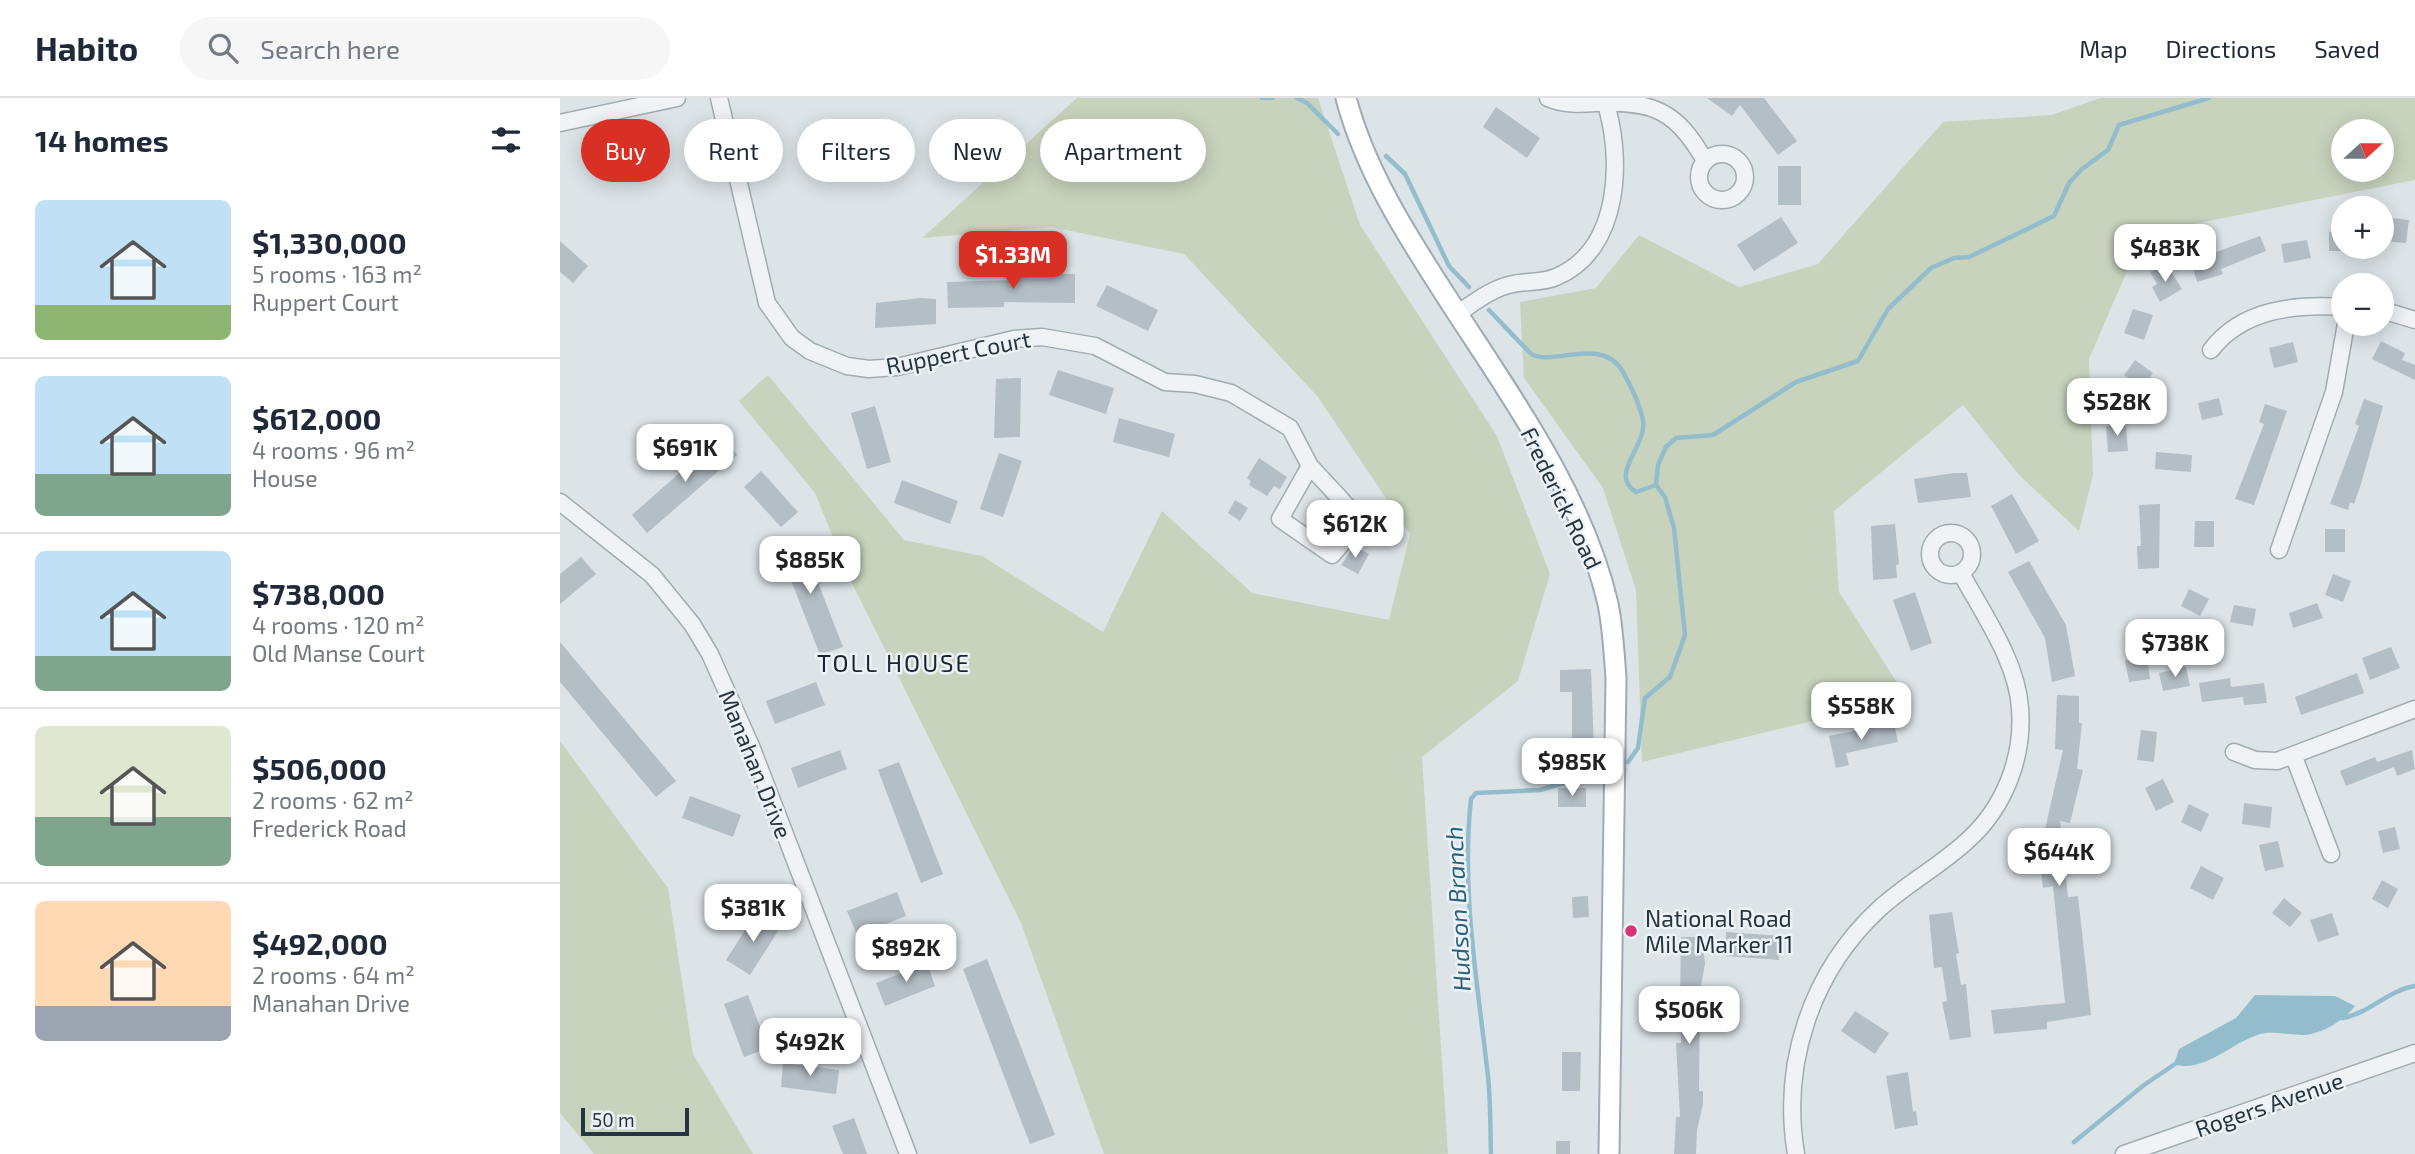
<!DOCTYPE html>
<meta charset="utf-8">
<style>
:root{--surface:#fff;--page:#f6f6f7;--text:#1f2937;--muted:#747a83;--line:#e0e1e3;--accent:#d93025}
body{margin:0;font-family:"Exo 2",sans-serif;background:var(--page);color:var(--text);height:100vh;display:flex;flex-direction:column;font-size:26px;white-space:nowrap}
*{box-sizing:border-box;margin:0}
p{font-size:23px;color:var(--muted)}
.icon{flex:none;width:38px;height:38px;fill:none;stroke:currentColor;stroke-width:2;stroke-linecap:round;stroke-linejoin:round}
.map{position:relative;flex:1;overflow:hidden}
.sheet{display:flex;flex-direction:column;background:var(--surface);width:560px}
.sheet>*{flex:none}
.guide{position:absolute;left:21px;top:21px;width:665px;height:63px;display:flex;gap:14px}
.needle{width:46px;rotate:69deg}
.controls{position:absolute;left:1771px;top:21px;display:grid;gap:14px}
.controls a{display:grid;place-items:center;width:63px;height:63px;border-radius:50%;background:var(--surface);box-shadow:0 4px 18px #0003;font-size:35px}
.scale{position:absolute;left:21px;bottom:18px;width:108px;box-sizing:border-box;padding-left:7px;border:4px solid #253540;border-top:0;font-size:19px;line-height:24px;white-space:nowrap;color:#253540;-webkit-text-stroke:5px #ecf2f6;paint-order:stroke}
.price{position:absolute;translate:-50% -60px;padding:0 16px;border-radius:14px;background:#fff;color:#222;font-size:23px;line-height:46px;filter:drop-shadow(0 2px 4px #0008)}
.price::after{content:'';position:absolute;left:50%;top:42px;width:21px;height:16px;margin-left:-10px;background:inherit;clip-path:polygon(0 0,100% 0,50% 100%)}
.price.active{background:var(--accent);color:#fff}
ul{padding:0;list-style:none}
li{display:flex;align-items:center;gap:21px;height:175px;padding:0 35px}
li+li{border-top:2px solid var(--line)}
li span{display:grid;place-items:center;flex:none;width:196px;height:140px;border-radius:10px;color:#555}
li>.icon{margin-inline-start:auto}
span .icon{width:84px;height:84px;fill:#fffc;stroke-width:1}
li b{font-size:30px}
h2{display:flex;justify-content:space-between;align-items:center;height:84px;padding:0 35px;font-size:30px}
.pill{padding:0 24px;border-radius:32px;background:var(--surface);box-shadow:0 4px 18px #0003;font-size:24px;line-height:63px}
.pill.active{background:var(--accent);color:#fff}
header{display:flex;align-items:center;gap:42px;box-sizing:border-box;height:98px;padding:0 35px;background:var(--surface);border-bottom:2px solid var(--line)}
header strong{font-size:33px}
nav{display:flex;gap:38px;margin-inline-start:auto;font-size:24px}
.search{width:490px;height:63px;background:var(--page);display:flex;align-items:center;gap:18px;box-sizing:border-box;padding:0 24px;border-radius:38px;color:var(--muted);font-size:26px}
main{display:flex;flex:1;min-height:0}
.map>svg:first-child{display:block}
.green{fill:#c8d3bd;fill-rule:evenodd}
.water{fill:#93bdcc}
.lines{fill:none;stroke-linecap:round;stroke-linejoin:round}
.stream{stroke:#93bdcc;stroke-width:4.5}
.building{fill:#b3bec5}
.minor-casing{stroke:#a1acb2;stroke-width:19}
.major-casing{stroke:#9bacb5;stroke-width:23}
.minor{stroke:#f0f3f6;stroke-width:16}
.major{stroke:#fff;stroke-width:19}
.poi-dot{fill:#db3476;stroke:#ecf2f6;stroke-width:2.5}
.labels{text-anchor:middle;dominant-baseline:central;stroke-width:5;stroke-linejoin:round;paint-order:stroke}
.street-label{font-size:23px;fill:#253540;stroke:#ecf2f6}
.poi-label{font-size:23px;fill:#253540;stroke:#ecf2f6;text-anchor:start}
.neighbourhood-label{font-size:24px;letter-spacing:2px;fill:#172630;stroke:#ecf2f6}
.water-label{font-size:24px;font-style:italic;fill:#2b6078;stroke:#ecf2f6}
</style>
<header>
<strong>Habito</strong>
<div class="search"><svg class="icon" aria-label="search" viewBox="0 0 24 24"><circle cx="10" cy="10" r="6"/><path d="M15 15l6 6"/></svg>Search here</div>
<nav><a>Map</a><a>Directions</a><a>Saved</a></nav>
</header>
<main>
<section class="sheet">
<h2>14 homes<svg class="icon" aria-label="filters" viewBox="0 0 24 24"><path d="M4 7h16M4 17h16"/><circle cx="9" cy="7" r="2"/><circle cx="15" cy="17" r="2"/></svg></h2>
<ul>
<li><span style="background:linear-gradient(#bfe0f5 75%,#8fb573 0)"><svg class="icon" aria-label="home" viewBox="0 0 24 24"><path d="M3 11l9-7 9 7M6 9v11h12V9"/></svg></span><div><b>$1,330,000</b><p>5 rooms · 163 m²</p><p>Ruppert Court</p></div></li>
<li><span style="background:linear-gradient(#bfe0f5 70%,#7fa58c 0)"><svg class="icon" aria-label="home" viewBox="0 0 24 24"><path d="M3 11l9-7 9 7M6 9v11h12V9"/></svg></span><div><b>$612,000</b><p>4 rooms · 96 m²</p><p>House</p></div></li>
<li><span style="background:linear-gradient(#bfe0f5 75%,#7fa58c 0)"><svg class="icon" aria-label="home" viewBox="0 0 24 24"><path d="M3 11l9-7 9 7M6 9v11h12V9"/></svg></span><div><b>$738,000</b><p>4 rooms · 120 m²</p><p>Old Manse Court</p></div></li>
<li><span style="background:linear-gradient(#dfe7d0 65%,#7fa58c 0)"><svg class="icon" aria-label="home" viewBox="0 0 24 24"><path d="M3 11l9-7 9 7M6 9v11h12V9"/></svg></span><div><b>$506,000</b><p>2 rooms · 62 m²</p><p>Frederick Road</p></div></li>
<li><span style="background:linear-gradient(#ffd9b3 75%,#9aa5b1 0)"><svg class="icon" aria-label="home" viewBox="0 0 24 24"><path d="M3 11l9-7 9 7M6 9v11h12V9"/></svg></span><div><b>$492,000</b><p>2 rooms · 64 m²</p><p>Manahan Drive</p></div></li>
</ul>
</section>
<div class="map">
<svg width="1855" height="1056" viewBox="0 0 1855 1056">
<rect width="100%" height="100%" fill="#dce4e8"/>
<path class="green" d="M517,0H758L800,127L937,338L990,476L958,583L862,659L888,1056H544L461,825L290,481L255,395L179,303L208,277L344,442L422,458L543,534L602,413L692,495L829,522L850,436L758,299L624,156L491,129L362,140Z
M1540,0H1855V82L1583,136L1529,261L1533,377L1519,433L1459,377L1403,307L1274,413L1279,494L1347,600L1082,664L1076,492L1043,390L964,280L960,204L1036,190L1079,137L1179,189L1258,166L1383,24L1492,17ZM1822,33V72H1783V33Z
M0,643L108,790L133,956L193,1056H34L0,1015Z"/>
<path class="water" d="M1695,897L1775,898L1795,908C1785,922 1762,936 1744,937C1731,937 1718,934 1705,935C1676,940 1644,977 1614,966L1619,951L1676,920Z"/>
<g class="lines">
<path class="stream" d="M702,0H713
M737,0L747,5L778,36
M826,58L845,76L889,168L909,189
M929,212C934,217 970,256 973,257C996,267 1042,238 1063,274C1070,286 1081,309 1083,323C1087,348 1048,377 1076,394L1096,387L1105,399L1114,430L1125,537L1110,579L1085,600L1078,650L1068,664
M1096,387L1098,367L1106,349L1116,340L1153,337L1236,284L1298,263L1328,211L1371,170L1394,160L1409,159L1494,118L1509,85L1522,71L1548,52L1559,27L1649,0
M1783,920C1810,915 1828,892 1855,888
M1514,1044L1584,987L1618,964
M931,1056C930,1027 931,998 927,970C917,881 901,791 911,701L916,695L980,692L1042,674"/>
</g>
<path class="building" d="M1147,0H1204L1237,43L1218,57L1180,7L1172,18Z
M936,9L980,40L967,60L923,29Z
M1218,68H1241V107H1218Z
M1221,119L1238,145L1194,173L1177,147Z
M1822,119L1849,122L1846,145L1822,143Z
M1783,133V153H1769V134Z
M1700,138L1706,153L1661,171L1663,176L1637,184L1633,170L1639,168L1637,161Z
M1747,142L1751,160L1724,165L1721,146Z
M0,143L28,168L13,185L0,174Z
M1600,168L1604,175L1610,172L1622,191L1600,204L1592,189L1597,186L1590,174Z
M455,175L515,176V205L444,204V209L388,210L387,184L455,182Z
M547,187L598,212L588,233L536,208Z
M361,200L376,201V226L315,230L316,205Z
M1573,211L1593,217L1584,242L1564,235Z
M1821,243L1845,255L1842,262L1855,267V282L1812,261Z
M1733,244L1738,264L1714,270L1709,250Z
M1575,262L1593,275L1582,291L1564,277Z
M498,272L554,290L546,316L489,297Z
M461,280L460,339L434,340L436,281Z
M1659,300L1663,317L1642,322L1638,305Z
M1804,301L1823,308L1800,389L1794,406L1790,404L1788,412L1770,406L1799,328L1795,326Z
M1705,306L1727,313L1694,407L1675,401L1704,326L1699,324Z
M315,308L331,364L307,371L291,315Z
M559,320L615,336L609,359L553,344Z
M1566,327L1568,353L1548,354L1546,328Z
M161,338L177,357L87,435L72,417Z
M1596,354L1632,357L1631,374L1595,371Z
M439,355L462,363L443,419L420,411Z
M699,360L727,379L720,391L714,388L707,398L689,387L691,383L687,380Z
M201,373L238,414L221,429L184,389Z
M1394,375H1407L1411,399L1358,405L1354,381Z
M342,382L398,403L390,426L334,405Z
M1452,396L1479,443L1456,456L1431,408Z
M675,402L688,410L680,423L668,415Z
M1600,406L1599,470L1578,471L1577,448H1581L1579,407Z
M1635,423H1654V449H1634Z
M1335,426L1339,466L1336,467L1337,480L1313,482L1311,428Z
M1765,431H1785V454H1765Z
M240,438L283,549L260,557L219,451V446Z
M794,448L809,456L798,476L781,467Z
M21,459L36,476L0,506V476Z
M1469,463L1506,527L1515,578L1492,584L1485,540L1448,474Z
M1773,476L1791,483L1783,504L1765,497Z
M1629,491L1649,501L1640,518L1621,508Z
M1355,494L1372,545L1351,553L1333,502Z
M1757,505L1763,520L1733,530L1729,515Z
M1674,507L1696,511L1693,528L1670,524Z
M0,544L116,683L96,699L0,584Z
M1831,549L1840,570L1810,582L1802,560Z
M1587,559L1590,581L1569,584L1565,562Z
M1626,569L1630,588L1603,593L1599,575Z
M1031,571L1034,652H1012V594H1000V572Z
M1797,575L1804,595L1741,617L1735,599Z
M1670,580L1671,589L1704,585L1707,605L1684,607L1683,599L1642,604L1639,585Z
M256,584L265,607L215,626L206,603Z
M1497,597L1519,598V625H1522L1517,671L1523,672L1510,725L1500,723L1508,799L1518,798L1531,917L1487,924V931L1434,936L1431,912L1505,905L1493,788L1483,790L1477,737L1484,736L1503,652L1495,651Z
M1334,625L1338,644L1286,655L1289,667L1276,670L1269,638Z
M1581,632L1597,634L1594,664L1577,662Z
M280,652L287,671L238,690L231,670Z
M1852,652L1855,671L1837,678L1834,669L1786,688L1780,673L1815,659L1817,664Z
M339,664L383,776L361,785L318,672Z
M1603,681L1614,704L1596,713L1585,690Z
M998,690H1026V709H998Z
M130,698L181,717L173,739L122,720Z
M1684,705L1712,709L1710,730L1682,726Z
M1629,706L1649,716L1641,734L1621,724Z
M1835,729L1840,751L1823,755L1818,733Z
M1718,743L1724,769L1705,773L1699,747Z
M1641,768L1664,780L1653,802L1630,790Z
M1822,782L1838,791L1828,810L1812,801Z
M337,794L346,818L297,837L287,813Z
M1028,798L1029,819L1013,820L1012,799Z
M1724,800L1742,815L1730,829L1712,815Z
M1392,814L1399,855L1396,856L1401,887L1406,886L1411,939L1390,942L1382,904L1387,903L1382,869L1374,870L1369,817Z
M196,815L220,830L190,877L166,862Z
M1772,815L1779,837L1758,844L1750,822Z
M1166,834L1220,838L1219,862L1166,858Z
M1121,839H1142L1145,866L1140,893L1139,993H1143V1006L1137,1032L1136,1056H1114L1116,1019H1120L1116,945H1121V919H1117V906H1120Z
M427,861L495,1037L470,1046L403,871Z
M367,865L375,888L325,908L316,885Z
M188,897L208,950L184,959L164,906Z
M1295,913L1329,935L1315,956L1281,933Z
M1002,954H1021L1020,993H1002Z
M223,965L279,972L276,996L221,989Z
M1348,974L1353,1014L1356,1013L1358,1027L1335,1031L1326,978Z
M294,1020L301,1039L307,1056H283L272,1028Z
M996,1043H1010V1056H996Z"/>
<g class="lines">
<g class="minor-casing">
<path id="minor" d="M159,0L207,205L232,240L250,253L287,268L309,271L337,269L454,241L482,239L535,248L605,284L635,286L671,295L730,330L750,368L801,423L772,457L720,421L750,368
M988,0C1004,7 1020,6 1037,5C1094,3 1117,13 1145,63
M0,25L117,0
M1139 79a23 23 0 1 1 46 0a23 23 0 1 1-46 0Z
M1822,212L1855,222
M897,216C915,204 932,190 953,186C967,183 983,185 996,179C1061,152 1064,59 1044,0
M1651,252C1682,211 1735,206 1783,209
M0,404L92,477L132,526L150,556L191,648L348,1056
M1370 456a21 21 0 1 1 42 0a21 21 0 1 1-42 0Z
M1719,452L1774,294L1786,226
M1674,654L1695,662L1717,663L1855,611
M1734,659L1771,756
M1236,1056C1221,966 1251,874 1319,811C1346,786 1380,768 1407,743C1444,710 1464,660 1460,610C1457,563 1423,516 1401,475
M1564,1056L1855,955"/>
</g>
<g class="major-casing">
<path id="major" d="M786,0C805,72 846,136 886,198C947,293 1022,394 1048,506C1053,530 1054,555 1056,580L1049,1056"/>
</g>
<use href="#minor" class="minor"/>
<use href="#major" class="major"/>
</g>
<circle class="poi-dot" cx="1071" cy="833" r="7"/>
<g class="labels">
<g class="street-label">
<text transform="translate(398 254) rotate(-11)">Ruppert Court</text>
<text transform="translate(1002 400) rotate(64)">Frederick Road</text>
<text transform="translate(196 666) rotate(68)">Manahan Drive</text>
<text transform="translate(1709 1006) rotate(-19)">Rogers Avenue</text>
</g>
<g class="poi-label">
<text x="1085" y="820">National Road<tspan x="1085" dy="26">Mile Marker 11</tspan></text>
</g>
<g class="neighbourhood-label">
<text x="334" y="564">TOLL HOUSE</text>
</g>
<g class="water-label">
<text transform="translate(897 811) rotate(-93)">Hudson Branch</text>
</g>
</g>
</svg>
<div class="controls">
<a><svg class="needle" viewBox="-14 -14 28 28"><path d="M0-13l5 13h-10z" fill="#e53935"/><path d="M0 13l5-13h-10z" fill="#747a83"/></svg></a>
<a>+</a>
<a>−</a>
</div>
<div class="scale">50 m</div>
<b class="price" style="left:1605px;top:186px">$483K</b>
<b class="price active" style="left:453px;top:193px">$1.33M</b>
<b class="price" style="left:1557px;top:340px">$528K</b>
<b class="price" style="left:125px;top:386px">$691K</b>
<b class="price" style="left:795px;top:462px">$612K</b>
<b class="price" style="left:250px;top:498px">$885K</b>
<b class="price" style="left:1615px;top:581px">$738K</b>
<b class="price" style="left:1301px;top:644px">$558K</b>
<b class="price" style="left:1012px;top:700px">$985K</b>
<b class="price" style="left:1499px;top:790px">$644K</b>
<b class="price" style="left:193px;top:846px">$381K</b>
<b class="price" style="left:346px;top:886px">$892K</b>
<b class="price" style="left:1129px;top:948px">$506K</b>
<b class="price" style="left:250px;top:980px">$492K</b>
<div class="guide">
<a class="pill active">Buy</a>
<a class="pill">Rent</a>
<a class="pill">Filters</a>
<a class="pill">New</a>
<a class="pill">Apartment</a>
</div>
</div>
</main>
